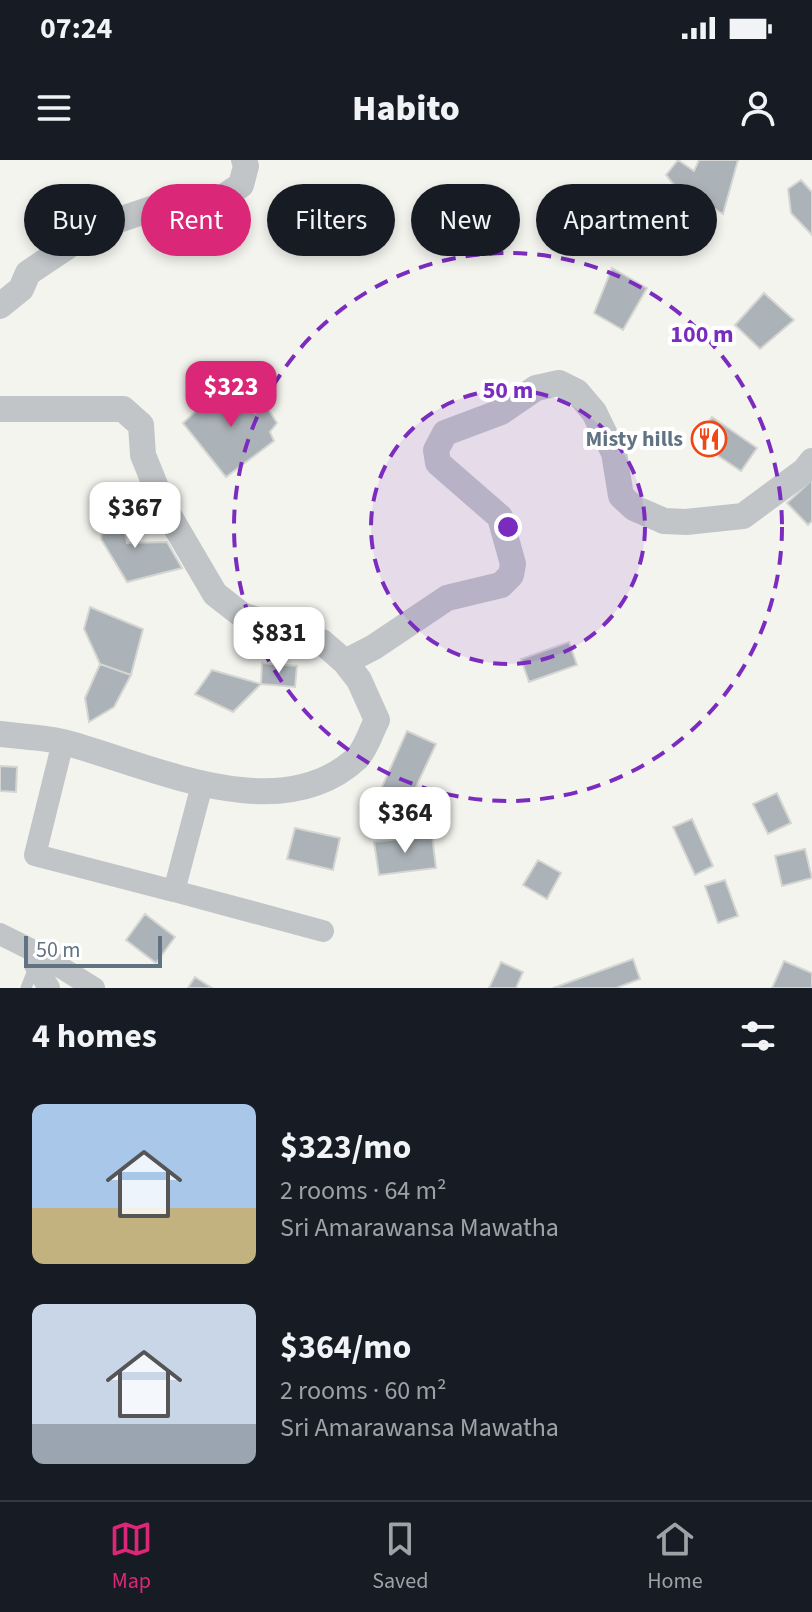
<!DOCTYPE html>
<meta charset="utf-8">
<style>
:root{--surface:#171b24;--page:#242831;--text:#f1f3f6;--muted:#9ea1a6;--line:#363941;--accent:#db2777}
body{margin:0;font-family:"Source Sans 3",sans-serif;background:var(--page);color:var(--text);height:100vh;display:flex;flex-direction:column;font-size:30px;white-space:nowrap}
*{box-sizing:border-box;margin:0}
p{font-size:26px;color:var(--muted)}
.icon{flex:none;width:44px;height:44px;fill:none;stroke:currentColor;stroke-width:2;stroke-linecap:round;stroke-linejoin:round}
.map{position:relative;height:828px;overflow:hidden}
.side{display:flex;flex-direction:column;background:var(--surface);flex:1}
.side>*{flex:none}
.banner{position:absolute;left:24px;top:24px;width:764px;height:72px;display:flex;gap:16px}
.scale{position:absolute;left:24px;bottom:20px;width:138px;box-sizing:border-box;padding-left:8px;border:4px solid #617383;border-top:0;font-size:22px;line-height:28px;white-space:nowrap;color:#617383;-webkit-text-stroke:6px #fff;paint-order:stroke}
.price{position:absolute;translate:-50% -68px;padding:0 18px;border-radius:16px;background:#fff;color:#222;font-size:26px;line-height:52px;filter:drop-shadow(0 2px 4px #0008)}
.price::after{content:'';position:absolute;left:50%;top:48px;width:24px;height:18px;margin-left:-12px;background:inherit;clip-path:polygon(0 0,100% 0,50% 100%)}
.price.on{background:var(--accent);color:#fff}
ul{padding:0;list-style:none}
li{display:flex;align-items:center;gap:24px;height:200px;padding:0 32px}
li span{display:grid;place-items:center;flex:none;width:224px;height:160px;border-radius:12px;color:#555}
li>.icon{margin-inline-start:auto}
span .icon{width:96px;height:96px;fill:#fffc;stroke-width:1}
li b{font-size:34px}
h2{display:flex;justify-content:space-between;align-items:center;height:96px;padding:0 32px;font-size:34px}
.tag{padding:0 28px;border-radius:36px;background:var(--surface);box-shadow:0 4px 12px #0003;font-size:28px;line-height:72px}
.tag.on{background:var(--accent);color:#fff}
.status{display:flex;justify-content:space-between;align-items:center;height:56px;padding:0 40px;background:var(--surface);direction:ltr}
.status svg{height:22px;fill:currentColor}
header{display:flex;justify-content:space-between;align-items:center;height:104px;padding:0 32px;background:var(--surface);font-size:36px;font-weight:800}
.dock{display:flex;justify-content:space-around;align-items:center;height:112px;border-top:2px solid var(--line);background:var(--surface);font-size:22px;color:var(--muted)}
.dock a{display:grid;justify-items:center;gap:4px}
.dock .on{color:var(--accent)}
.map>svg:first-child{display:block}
.building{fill:#abb3b8;stroke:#d5d5d2;stroke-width:2}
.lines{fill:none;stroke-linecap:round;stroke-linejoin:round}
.service{stroke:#c1c5c8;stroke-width:11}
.minor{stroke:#c1c5c8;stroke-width:22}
.tertiary{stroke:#c1c5c8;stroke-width:26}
.ring{fill:none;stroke:#7b2cbf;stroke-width:4;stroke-dasharray:14 10}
.labels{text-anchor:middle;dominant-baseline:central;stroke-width:8;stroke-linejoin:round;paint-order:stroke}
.poi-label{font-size:22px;font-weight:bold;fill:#617383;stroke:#fff;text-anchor:end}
.centre{fill:#7b2cbf;stroke:#fff;stroke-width:4}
.ring-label{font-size:24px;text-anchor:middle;font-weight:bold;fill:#7b2cbf;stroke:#fff;stroke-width:8;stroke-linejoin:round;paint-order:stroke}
</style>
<div class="status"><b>07:24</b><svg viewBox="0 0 49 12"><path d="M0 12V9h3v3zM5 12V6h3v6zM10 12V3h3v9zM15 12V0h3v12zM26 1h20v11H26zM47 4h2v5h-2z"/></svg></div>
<header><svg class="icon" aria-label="menu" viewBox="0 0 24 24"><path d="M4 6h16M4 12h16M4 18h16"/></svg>Habito<svg class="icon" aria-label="person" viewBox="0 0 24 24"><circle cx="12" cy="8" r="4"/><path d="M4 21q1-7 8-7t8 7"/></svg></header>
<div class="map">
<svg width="812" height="828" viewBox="0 0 812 828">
<rect width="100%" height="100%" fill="#f4f4ef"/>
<path class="building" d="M678,0L694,11L699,0H738L723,54L704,42L696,52L666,15Z
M801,20L812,32V75L791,53L788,29Z
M346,26L354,59L322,67L304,43Z
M612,108L647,128L623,170L594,153Z
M764,133L794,160L760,189L735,165Z
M230,219L255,253L265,244L277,263L270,272L274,281L226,317L183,263Z
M712,257L757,288L741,311L696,281Z
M812,320V361L808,365L787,343Z
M105,343L119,349L127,383L167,382L182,408L127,422L101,379Z
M90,447L143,469L131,515L100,504L84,469Z
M569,482L577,505L529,522L521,499Z
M262,503L297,506L295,527L261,524Z
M100,504L131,515L114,547L89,562L85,538Z
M212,510L261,524L233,552L195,534Z
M407,571L436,584L409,642L381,629Z
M0,606L17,607L16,632L0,631Z
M777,633L791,663L768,674L753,644Z
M692,659L713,706L695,715L673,667Z
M295,668L340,678L333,710L287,699Z
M432,675L436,708L379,715L374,682Z
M805,689L812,718L782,726L775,696Z
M538,700L561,713L547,739L523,725Z
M725,720L738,756L718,763L705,726Z
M145,754L175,777L156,803L126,780Z
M633,799L640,819L616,828H553Z
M784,801L812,813V828H772Z
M501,802L523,812L516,828H489Z
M195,817L212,828H188Z"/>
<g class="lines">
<path class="service" d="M26,828L35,805"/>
<path class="minor" d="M63,582L35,695L174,731L202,625
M174,731L323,771
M0,774L38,793L94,828
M35,805L49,828"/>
<path class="tertiary" d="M0,146L21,129L28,113L95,68L157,47L219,40L241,25L246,6L244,0
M0,249H123L141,265L143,295L164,347L215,434L242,455L322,482L345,502L359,520L377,560C371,571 366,589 357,598C280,670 152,606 67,583C46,577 22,577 0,574
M345,502L374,487L447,438L501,425L511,415L513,404L500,357L438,303L436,290L445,273L501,252L536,228L559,223L577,232L594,252L614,293L621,336L634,348L664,361L686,362L743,356L804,311L812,301"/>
</g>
<circle cx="508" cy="367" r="137" fill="#7b2cbf" fill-opacity=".12"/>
<g class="ring">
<circle cx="508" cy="367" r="137"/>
<circle cx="508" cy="367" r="274"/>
</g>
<defs>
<g id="restaurant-ring" transform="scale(1.8)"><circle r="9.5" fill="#fff" stroke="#ef4715" stroke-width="1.5"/><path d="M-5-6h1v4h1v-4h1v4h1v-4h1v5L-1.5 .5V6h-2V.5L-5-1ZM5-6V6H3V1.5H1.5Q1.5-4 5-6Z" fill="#ef4715"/></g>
</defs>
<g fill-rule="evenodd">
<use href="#restaurant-ring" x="709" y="279"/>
</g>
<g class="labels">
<g class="poi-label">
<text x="683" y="279">Misty hills</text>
</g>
</g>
<circle cx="508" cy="367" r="12" class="centre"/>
<g class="ring-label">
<text x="702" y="182">100 m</text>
<text x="508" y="238">50 m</text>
</g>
</svg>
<div class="scale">50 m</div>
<b class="price on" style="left:231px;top:269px">$323</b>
<b class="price" style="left:135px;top:390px">$367</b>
<b class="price" style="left:279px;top:515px">$831</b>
<b class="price" style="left:405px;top:695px">$364</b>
<div class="banner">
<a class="tag">Buy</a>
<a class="tag on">Rent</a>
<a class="tag">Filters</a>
<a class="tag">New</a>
<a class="tag">Apartment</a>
</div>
</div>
<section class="side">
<h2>4 homes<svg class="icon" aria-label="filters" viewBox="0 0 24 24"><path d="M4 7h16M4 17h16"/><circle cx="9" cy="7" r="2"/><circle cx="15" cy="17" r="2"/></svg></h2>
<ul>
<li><span style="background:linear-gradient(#a9c7e8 65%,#c2b280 0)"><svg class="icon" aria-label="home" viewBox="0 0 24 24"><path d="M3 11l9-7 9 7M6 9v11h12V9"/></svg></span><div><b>$323/mo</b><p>2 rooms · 64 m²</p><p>Sri Amarawansa Mawatha</p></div></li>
<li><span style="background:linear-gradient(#c9d6e8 75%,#9aa5b1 0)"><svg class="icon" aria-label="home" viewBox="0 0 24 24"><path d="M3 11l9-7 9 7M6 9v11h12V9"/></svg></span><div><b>$364/mo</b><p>2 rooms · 60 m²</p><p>Sri Amarawansa Mawatha</p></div></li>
</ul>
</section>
<nav class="dock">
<a class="on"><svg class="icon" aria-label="map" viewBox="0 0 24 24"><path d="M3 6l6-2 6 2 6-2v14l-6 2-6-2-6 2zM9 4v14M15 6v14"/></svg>Map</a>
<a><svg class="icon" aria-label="saved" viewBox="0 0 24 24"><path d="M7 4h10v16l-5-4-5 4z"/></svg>Saved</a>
<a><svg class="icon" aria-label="home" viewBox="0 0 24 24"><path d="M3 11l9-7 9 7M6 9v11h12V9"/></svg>Home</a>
</nav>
